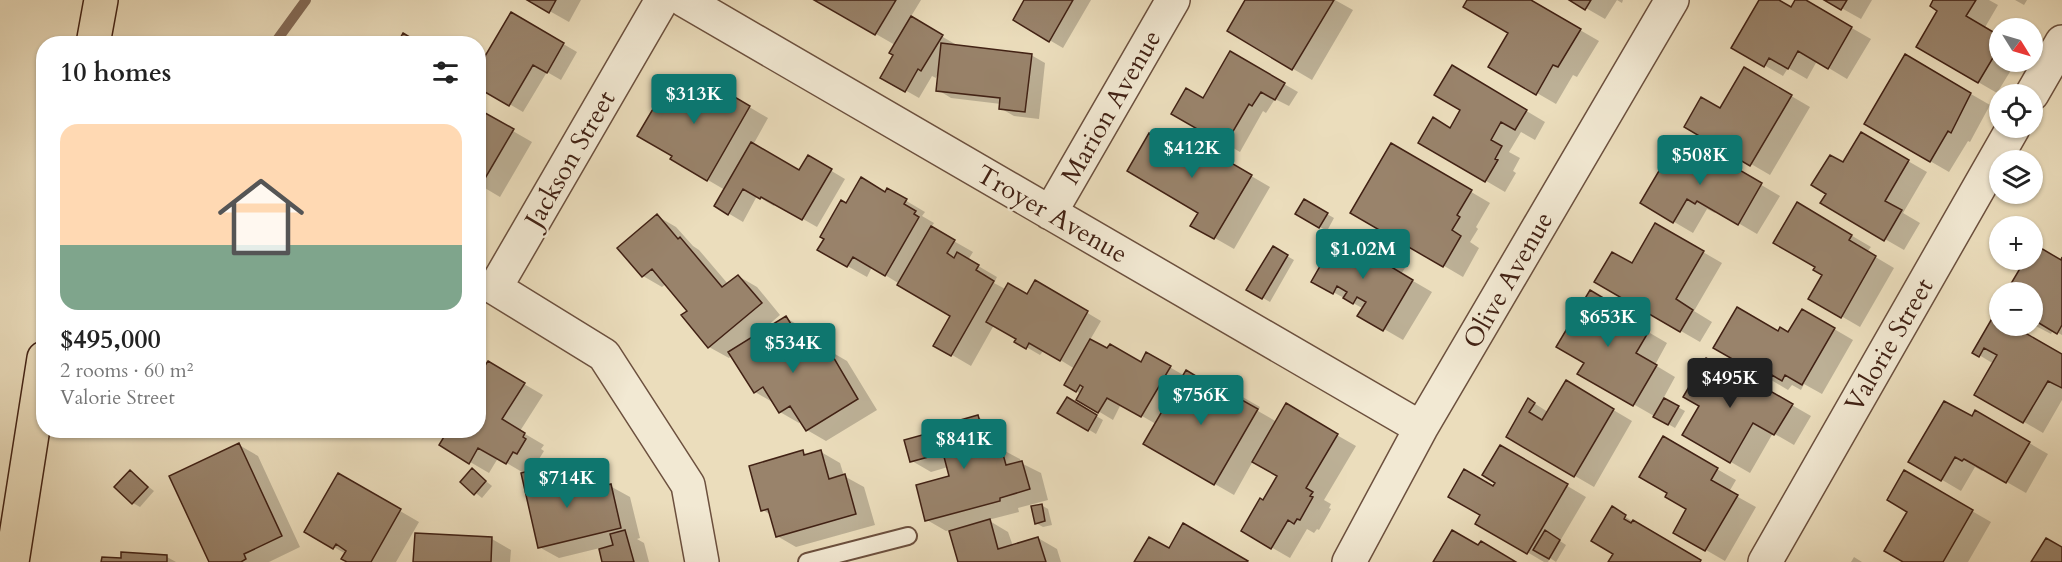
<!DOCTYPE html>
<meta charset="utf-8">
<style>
:root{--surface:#fff;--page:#f6f6f6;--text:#222;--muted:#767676;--accent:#0f766e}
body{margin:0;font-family:Cardo,serif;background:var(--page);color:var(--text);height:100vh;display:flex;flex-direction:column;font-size:22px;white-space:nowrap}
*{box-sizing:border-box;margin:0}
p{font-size:20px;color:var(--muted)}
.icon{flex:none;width:33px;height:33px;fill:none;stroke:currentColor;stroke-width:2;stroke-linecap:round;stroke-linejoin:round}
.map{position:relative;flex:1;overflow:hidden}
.details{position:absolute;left:36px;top:36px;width:450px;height:402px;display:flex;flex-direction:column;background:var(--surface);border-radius:24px;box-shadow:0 2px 4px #0004}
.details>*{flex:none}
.needle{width:39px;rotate:127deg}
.fabs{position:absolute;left:1989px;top:18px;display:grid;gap:12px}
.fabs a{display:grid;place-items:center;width:54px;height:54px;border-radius:50%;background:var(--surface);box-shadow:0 2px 4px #0004;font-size:30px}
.price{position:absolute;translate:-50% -51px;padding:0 14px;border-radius:6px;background:var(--accent);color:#fff;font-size:20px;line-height:39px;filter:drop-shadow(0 2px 3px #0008)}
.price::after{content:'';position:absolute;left:50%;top:36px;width:18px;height:14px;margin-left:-9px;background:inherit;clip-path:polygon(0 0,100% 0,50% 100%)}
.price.active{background:#222;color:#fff}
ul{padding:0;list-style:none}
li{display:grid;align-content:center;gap:12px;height:318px;padding:0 24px}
li span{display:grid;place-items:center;height:186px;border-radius:18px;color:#555}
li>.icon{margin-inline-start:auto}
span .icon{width:108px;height:108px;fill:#fffc;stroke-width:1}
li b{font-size:26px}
h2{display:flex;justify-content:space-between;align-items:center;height:72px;padding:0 24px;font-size:26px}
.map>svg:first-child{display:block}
.shadow{fill:#0003}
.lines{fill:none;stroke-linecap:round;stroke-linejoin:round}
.stream{stroke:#846b57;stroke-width:10}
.building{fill:#99836b;stroke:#412114;stroke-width:1.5}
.lane-casing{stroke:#6c503e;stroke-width:20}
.street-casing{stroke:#6c503e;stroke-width:36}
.highway-casing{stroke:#412114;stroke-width:36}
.lane{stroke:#f2e9d3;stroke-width:16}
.street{stroke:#f2e9d3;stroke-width:33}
.highway{stroke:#ebddbc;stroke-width:33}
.labels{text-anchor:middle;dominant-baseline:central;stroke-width:4.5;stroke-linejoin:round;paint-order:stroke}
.street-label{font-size:26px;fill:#412114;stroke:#f2e9d3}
</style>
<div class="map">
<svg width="2062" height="562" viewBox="0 0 2062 562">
<rect width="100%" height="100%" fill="#ebddbc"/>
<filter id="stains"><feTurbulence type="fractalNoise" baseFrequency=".00333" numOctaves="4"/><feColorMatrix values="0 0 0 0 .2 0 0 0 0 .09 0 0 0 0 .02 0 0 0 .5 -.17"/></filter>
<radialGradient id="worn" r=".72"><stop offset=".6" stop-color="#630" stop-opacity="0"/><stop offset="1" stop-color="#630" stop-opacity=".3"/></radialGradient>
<path class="shadow" d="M530,0H581L569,22Z
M817,0H921L910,18L955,44L954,46L1031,55L1045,63L1039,119L1014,116L1000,108L1001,104L951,98L938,90L939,71L936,78L932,76L919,98L882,77L895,55V45Z
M1026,0H1091L1063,48L1015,20Z
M1246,0H1335L1353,10L1312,80L1229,31Z
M1469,0H1528L1599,41L1577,77L1573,75L1556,104L1490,66L1510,33Z
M1572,0H1623L1622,3L1617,0L1605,19Z
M1761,0H1776L1791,9L1796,0H1803L1871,39L1847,79L1817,61L1807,79L1788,68L1783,76L1733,47Z
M1827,0H1872L1861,19Z
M1935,0H1989L1998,5L1984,29L2000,37V62H2016L1997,93L1918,47L1939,10Z
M2015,0H2027L2024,5Z
M512,14L577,52L561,80L547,72L523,112L478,86Z
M1230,53L1298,92L1289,106L1275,99L1266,113L1263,111L1240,152L1173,113L1203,100Z
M1905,56L1990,105L1970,142L1968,141L1949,172L1866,124Z
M1452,67L1545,122L1535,140L1521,132L1509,152L1520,158L1513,171L1516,173L1505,192L1420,142L1451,129L1462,110Z
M1745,69L1810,107L1770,175L1686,126L1721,110Z
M707,82L768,118L753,145L805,175L808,157L845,179L817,227L775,203L774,206L757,196L743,222L716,206L725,190L672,159Z
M478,111L532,142L500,197L478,184Z
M1861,134L1927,172L1903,213L1920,223L1904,250L1822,203Z
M1181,135L1270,187L1234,249L1192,225L1200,212L1173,148Z
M1391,145L1490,203L1476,227L1478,229L1470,242L1479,248L1463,277L1352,212Z
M1707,153L1780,196L1757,234L1716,210L1715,213L1707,209L1693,233L1642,203L1703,159Z
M888,190L925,212L922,216L934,223L932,226L937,229L936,231L973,252L968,260L997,277L994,283L1007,290L1028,296L1035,282L1101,321L1090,340L1141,364L1147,354L1185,376L1210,386L1213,380L1260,407L1258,411L1277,422L1286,406L1356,446L1324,500L1331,504L1329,508L1331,509L1319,530L1317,529L1314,533L1307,529L1290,558L1243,531L1264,502L1279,476L1253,461L1234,495L1145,444L1156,424L1121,404L1113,420L1078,399L1081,394L1066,385L1075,369L1044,350L1040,355L1016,341L1018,339L994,325L971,366L935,345L952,316L872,267L867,277L819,250L847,205L886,194Z
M1304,201L1334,218L1327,231L1297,214Z
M1798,204L1871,247L1867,252L1894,268L1860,327L1810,298L1824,275L1817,266Z
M657,216L676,227L693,246L699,250L728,284L738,276L757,287L780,315L759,333L760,334L786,318L805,329L821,354L828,350L847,361L877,410L826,441L807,430L801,421L799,423L780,412L774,403L755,392L732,355L729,358L709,347L683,316L690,311L667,283L662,287L643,276Z
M1656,225L1722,263L1694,311L1712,322L1700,342L1596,282L1632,265Z
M1366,245L1405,268L1401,274L1432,292L1403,340L1360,315L1364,309L1313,281L1363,249Z
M2035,246L2062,261V335L2053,330L2051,334L2032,324V292H2007L2027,260H2032V250Z
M1273,248L1294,260L1270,302L1249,290Z
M1590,292L1641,322L1638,326L1667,343L1655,365L1675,377L1663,399L1685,411L1675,428L1579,373L1586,363Z
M1803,311L1853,340L1822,394L1804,384L1801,390L1792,385L1788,390L1715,347L1779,333L1789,334Z
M2000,326H2010L2062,356V400L2043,433L1976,394L1994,364L1974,352Z
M488,363L543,395L520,431L544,445L541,449L544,451L536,464L533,462L526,473L556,466L575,477L579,493L610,486L630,497L640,538L637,539L644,543L649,562H604L600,548L559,558L539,547L522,472L498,458L489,473L441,445L478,430Z
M1724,366L1811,416L1794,445L1773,433L1750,473L1684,435Z
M1566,382L1632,421L1594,487L1508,437L1529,400L1548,412Z
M1067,399L1103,420L1096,434L1059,412Z
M1976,412L2048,454L2026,493L1984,469L1982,471L1975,467L1961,491L1910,461L1972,418Z
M978,417L997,428L1003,450L1020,459L1021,463L1041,473L1048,500L1018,508L1019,512L988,520L1008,532L1013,546L1038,538L1057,549L1061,562H960L950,530L946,531L927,520L951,477L948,467L931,472L912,461Z
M1663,438L1736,480L1729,492L1756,507L1725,561L1675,532L1688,508Z
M239,445L258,456L300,547L269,562H210Z
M1501,447L1586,497L1560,541L1566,545L1556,562L1550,558L1548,562H1544L1477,523L1497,483Z
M802,452L808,455L821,452L840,463L844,476L864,487L875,525L796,547L777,536L771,515L763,510Z
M472,470L492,486L482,498L462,482Z
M130,472L154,491L140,507L133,503Z
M1904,472L1991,522L1968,562H1906L1909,511Z
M338,475L419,522L396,562H350L346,554L306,531Z
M1041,505L1048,509L1052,525L1043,527L1036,523Z
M1612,509L1644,528L1702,562H1610L1615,553Z
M417,535L492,539L511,550L510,562H415Z
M167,557L176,562H103L123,560Z
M1854,557L1862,562H1851Z"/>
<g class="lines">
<path class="stream" d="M274,44L306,0"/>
</g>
<path class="building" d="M527,0H556L549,13Z
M814,0H896L875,35Z
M1024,0H1073L1049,42L1013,20Z
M1245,0H1244H1334L1292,70L1227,31Z
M1467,0H1531L1581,29L1558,67L1553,65L1536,95L1488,67L1508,33L1463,7Z
M1569,0H1591L1585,10Z
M1759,0H1779L1791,7L1795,0H1806L1852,27L1828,69L1798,51L1788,69L1769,58L1764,67L1731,48Z
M1824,0H1847L1841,10Z
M1933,0H1976L1966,16L2000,36V46L1978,83L1916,47L1937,11L1930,6Z
M511,12L564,43L547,73L533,65L509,106L478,88V68Z
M911,16L943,35L921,71L918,69L905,92L880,78L893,55L889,53Z
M403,33L421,44H397Z
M941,43L1032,54L1025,112L999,109L1000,98L936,91Z
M1230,51L1285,83L1275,100L1261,92L1252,106L1249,104L1225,145L1171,114L1186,88L1203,98Z
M1905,54L1971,93L1951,133L1948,131L1930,162L1864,124Z
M1452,65L1527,110L1515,130L1501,122L1491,140L1502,146L1495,159L1498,160L1485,182L1418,143L1433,117L1450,128L1460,110L1434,95Z
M1744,67L1792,95L1750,166L1684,127L1701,97L1720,108Z
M673,75L700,91L706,80L750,106L707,181L670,159L672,156L637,136Z
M478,109L514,129L480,187L478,186Z
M1861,132L1909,160L1885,201L1902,210L1884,241L1820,203L1826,194L1811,185L1830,155L1843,162Z
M1149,133L1172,147L1180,133L1252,175L1214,239L1190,226L1198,213L1127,171Z
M751,142L799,170L808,155L832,169L802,220L761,197L760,199L743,189L728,215L714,206Z
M1676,142L1703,157L1707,151L1762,183L1738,225L1697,201L1695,204L1687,199L1673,223L1640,203Z
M1391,143L1472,190L1457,215L1460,217L1452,230L1461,236L1443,267L1350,213Z
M861,177L885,192L887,188L907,199L904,204L916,211L914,214L919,217L885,276L853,257L847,267L817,250L824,239L820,237L841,200L846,203Z
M1304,199L1328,213L1319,228L1295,214Z
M1797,202L1852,235L1849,240L1876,256L1841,318L1808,299L1822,275L1813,270L1815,267L1773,243Z
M657,214L678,239L680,237L722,287L738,275L762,303L708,348L681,315L687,311L652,269L642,277L617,248Z
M1655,223L1704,251L1676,299L1693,310L1680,332L1594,282L1612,252L1632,263Z
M931,226L955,240L947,253L954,258L957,252L979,265L976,270L994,281L951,356L933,346L950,316L897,285Z
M1339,233L1362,247L1365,243L1387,256L1383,262L1413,280L1383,331L1357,316L1366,302L1357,297L1353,304L1343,298L1347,292L1337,286L1333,294L1311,282Z
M2034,244L2061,260L2062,257V325L2057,334L2034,320L2032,322V292H2006L2025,260H2032Z
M1273,246L1288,255L1262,299L1246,290Z
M1035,280L1088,311L1060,361L1029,343L1026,349L1014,342L1016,339L986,322L1008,283L1027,294Z
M1590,290L1622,309L1620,314L1649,331L1636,353L1657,365L1633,406L1577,374L1584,363L1556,347Z
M1737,307L1778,331L1780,327L1788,332L1802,309L1835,328L1802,385L1785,375L1782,381L1772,375L1769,380L1713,348Z
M1994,315L2000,318V326H2013L2062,354V388L2048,381L2023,423L1974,395L1997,355L1984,348L1979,357L1972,353Z
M786,316L812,358L828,348L858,399L806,431L790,406L779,413L763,387L754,393L728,352Z
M1090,339L1107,348L1110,344L1141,362L1146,352L1171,366L1141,417L1107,398L1098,413L1076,400L1083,387L1080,385L1076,392L1064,385Z
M1706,358L1721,367L1723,364L1793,404L1774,435L1753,423L1730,463L1682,435L1699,406L1683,397Z
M488,361L525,383L502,419L525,433L523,437L526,439L517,454L513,452L506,464L478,448L469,464L439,445L448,430H478V376Z
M1186,370L1209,384L1213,378L1242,395L1240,399L1258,409L1214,485L1143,444Z
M1566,380L1614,409L1574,477L1506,437L1528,398L1535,403L1529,412L1542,420Z
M1067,397L1097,415L1088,431L1057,413Z
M1664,398L1679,406L1668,425L1653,417Z
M1944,401L1972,416L1975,410L2030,442L2006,483L1964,459L1962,461L1955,457L1941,481L1908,462Z
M1286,403L1338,434L1306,488L1313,492L1310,496L1313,497L1300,520L1297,519L1294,524L1288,520L1271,549L1241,531L1260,498L1263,500L1277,476L1252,462Z
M978,415L988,450L1001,447L1006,465L1022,461L1030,489L1000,498V501L925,521L916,485L949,476L943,453L910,462L904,440L926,434L925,430Z
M1663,436L1718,468L1711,480L1738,495L1705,551L1673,533L1686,509L1665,497L1667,493L1639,477Z
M239,443L282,536L244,554L246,559L241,562H209L169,476Z
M1500,445L1568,484L1527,554L1475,524L1480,515L1448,497L1464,469L1493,486L1495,483L1482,475Z
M803,450L804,455L821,450L829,479L845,474L856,514L776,537L768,509L761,511L749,466Z
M556,464L564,496L611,484L621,528L538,548L521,473Z
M472,468L486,481L474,495L460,482Z
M130,470L148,487L132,504L114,487Z
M1904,470L1973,510L1943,562H1903L1884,551L1907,512L1887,500Z
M338,473L401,509L371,562H347L341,559L346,551L336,544L333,549L304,532Z
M1042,504L1045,521L1035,524L1031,506Z
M1612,506L1626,515L1624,519L1631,523L1633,520L1701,560L1700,562H1608L1613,554L1591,541Z
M990,519L998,549L1038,537L1046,562H958L949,531Z
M1183,523L1248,561L1247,562H1134L1149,537L1169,548Z
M625,530L634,562H602L599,549L613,545L610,534Z
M1452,530L1478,545L1481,541L1516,562H1433Z
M1545,530L1560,540L1549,559L1533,550Z
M415,533L492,537L491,562H413Z
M2046,538L2062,547V562H2031Z
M121,552L167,555V562H101L102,557L121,558Z"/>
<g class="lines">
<g class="lane-casing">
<path id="lane" d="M807,562L908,536"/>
</g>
<g class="street-casing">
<path id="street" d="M662,0L495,288L604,355L688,485L702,562
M684,0L1421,428
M2032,94L2062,42
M1050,213L1173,0
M1349,562L1421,428L1672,0
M1765,562L2013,128"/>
</g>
<g class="highway-casing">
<path id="highway" d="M93,44L101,0
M12,562L44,358"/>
</g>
<use href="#lane" class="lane"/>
<use href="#street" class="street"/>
<use href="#highway" class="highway"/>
</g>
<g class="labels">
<g class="street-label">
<text transform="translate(1111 107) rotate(-60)">Marion Avenue</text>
<text transform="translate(570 159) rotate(-60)">Jackson Street</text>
<text transform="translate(1052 214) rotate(30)">Troyer Avenue</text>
<text transform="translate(1508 280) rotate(-60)">Olive Avenue</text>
<text transform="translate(1889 345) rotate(-60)">Valorie Street</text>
</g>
</g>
<rect width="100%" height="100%" filter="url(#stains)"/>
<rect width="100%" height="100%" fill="url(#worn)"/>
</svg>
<div class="fabs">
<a><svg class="needle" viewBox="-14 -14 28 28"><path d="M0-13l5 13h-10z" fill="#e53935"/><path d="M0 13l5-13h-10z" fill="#767676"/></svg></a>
<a><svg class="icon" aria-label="locate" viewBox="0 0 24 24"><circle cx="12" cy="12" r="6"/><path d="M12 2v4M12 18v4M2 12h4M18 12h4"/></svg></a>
<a><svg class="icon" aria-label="layers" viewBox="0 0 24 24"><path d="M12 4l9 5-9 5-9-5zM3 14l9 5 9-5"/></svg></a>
<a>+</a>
<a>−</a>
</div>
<b class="price" style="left:694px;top:125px">$313K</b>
<b class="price" style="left:1192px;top:179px">$412K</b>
<b class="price" style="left:1700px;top:186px">$508K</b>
<b class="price" style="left:1363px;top:280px">$1.02M</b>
<b class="price" style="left:1608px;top:348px">$653K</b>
<b class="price" style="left:793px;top:374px">$534K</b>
<b class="price active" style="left:1730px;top:409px">$495K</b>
<b class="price" style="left:1201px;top:426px">$756K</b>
<b class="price" style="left:964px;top:470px">$841K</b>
<b class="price" style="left:567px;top:509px">$714K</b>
<section class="details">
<h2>10 homes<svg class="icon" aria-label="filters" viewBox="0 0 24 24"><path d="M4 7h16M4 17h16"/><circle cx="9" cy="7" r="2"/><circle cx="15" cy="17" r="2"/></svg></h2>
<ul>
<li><span style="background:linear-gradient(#ffd9b3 65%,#7fa58c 0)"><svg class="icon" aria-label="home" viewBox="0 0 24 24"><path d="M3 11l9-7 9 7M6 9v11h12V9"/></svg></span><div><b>$495,000</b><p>2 rooms · 60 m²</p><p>Valorie Street</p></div></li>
</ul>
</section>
</div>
